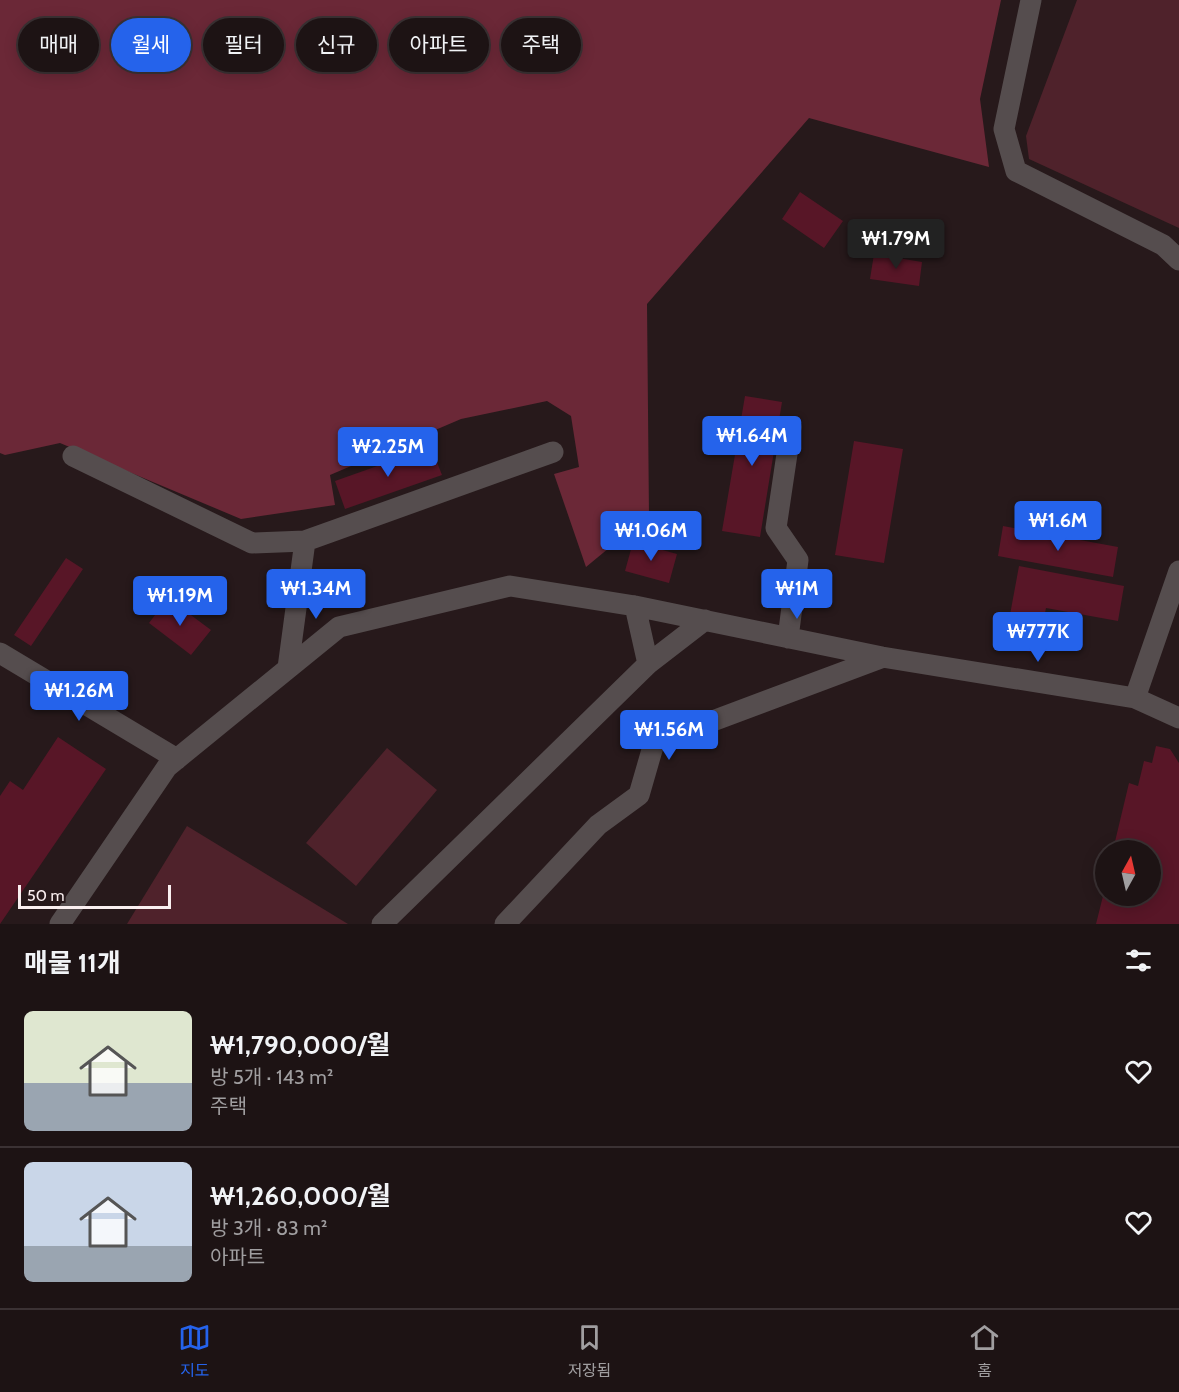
<!DOCTYPE html>
<html lang="ko">
<meta charset="utf-8">
<style>
:root{--surface:#1d1314;--page:#251c1d;--text:#f1f3f6;--muted:#a09ea0;--line:#3b3234;--accent:#2563eb}
body{margin:0;font-family:Cabin,"Noto Sans KR",sans-serif;background:var(--page);color:var(--text);height:100vh;display:flex;flex-direction:column;font-size:22px;white-space:nowrap}
*{box-sizing:border-box;margin:0}
p{font-size:20px;color:var(--muted)}
.icon{flex:none;width:33px;height:33px;fill:none;stroke:currentColor;stroke-width:2;stroke-linecap:round;stroke-linejoin:round}
.map{position:relative;height:924px;overflow:hidden}
.drawer{display:flex;flex-direction:column;background:var(--surface);flex:1}
.drawer>*{flex:none}
.banner{position:absolute;left:18px;top:18px;width:600px;height:54px;display:flex;gap:12px}
.needle{width:39px;rotate:8deg}
.buttons{position:absolute;left:1095px;top:840px;display:grid;gap:12px}
.buttons a{display:grid;place-items:center;width:66px;height:66px;border-radius:50%;background:var(--surface);box-shadow:0 3px 15px #0003,0 0 0 2px var(--line);font-size:30px}
.scale{position:absolute;left:18px;bottom:15px;width:153px;box-sizing:border-box;padding-left:6px;border:3px solid #faeff0;border-top:0;font-size:16px;line-height:21px;white-space:nowrap;color:#faeff0;-webkit-text-stroke:4px #27191b;paint-order:stroke}
.price{position:absolute;translate:-50% -51px;padding:0 14px;border-radius:6px;background:var(--accent);color:#fff;font-size:20px;line-height:39px;filter:drop-shadow(0 2px 3px #0008)}
.price::after{content:'';position:absolute;left:50%;top:36px;width:18px;height:14px;margin-left:-9px;background:inherit;clip-path:polygon(0 0,100% 0,50% 100%)}
.price.selected{background:#222;color:#fff}
ul{padding:0;list-style:none}
li{display:flex;align-items:center;gap:18px;height:150px;padding:0 24px}
li+li{border-top:2px solid var(--line)}
li span{display:grid;place-items:center;flex:none;width:168px;height:120px;border-radius:9px;color:#555}
li>.icon{margin-inline-start:auto}
span .icon{width:72px;height:72px;fill:#fffc;stroke-width:1}
li b{font-size:26px}
h2{display:flex;justify-content:space-between;align-items:center;height:72px;padding:0 24px;font-size:26px}
.chip{padding:0 21px;border-radius:27px;background:var(--surface);box-shadow:0 3px 15px #0003,0 0 0 2px var(--line);font-size:21px;line-height:54px}
.chip.selected{background:var(--accent);color:#fff}
.dock{display:flex;justify-content:space-around;align-items:center;height:84px;border-top:2px solid var(--line);background:var(--surface);font-size:16px;color:var(--muted)}
.dock a{display:grid;justify-items:center;gap:3px}
.dock .selected{color:var(--accent)}
.map>svg:first-child{display:block}
.green{fill:#4f222b}
.forest{fill:#6b2837}
.building{fill:#581627}
.lines{fill:none;stroke-linecap:round;stroke-linejoin:round}
.minor{stroke:#554d4e;stroke-width:21}
</style>
<div class="map">
<svg width="1179" height="924" viewBox="0 0 1179 924">
<rect width="100%" height="100%" fill="#27191b"/>
<path class="green" d="M1077,0H1179V228L1029,159L1026,136Z
M387,748L437,790L356,886L306,843Z
M187,826L348,924H127Z"/>
<path class="forest" d="M0,0H1001L980,99L989,167L809,118L647,304L649,515L586,567L554,474L579,467L571,416L547,401L461,419L330,475L335,505L241,519L60,443L5,455L0,453Z"/>
<path class="building" d="M800,192L843,221L824,248L782,219Z
M874,254L922,262L919,286L870,279Z
M745,396L782,402L760,537L722,531Z
M854,441L903,449L884,563L835,555Z
M431,447L442,475L345,509L335,481Z
M1003,526L1118,547L1113,577L998,556Z
M633,542L677,554L669,583L625,571Z
M66,558L83,569L31,646L14,635Z
M1019,566L1124,586L1118,621L1046,608L1037,653L1004,647Z
M168,598L211,630L191,655L149,623Z
M58,737L106,769L0,924V796L10,781L23,790Z
M1156,746L1170,749L1179,763V924H1096L1105,888L1106,896H1150V850H1113L1129,783L1138,786L1144,761L1152,763Z"/>
<g class="lines">
<path class="minor" d="M1031,0L1004,129L1016,171L1163,245L1179,260
M73,456L252,543L305,541L553,452
M635,606L648,664
M788,638L798,560L776,528L791,427
M0,653L177,759
M288,668L305,541
M1135,698L1179,571
M60,924L167,767L339,627L510,586L635,606L882,657L1135,698L1179,718
M382,924L648,664L705,620
M505,924L598,825L639,795L654,743L881,658"/>
</g>
</svg>
<div class="buttons">
<a><svg class="needle" viewBox="-14 -14 28 28"><path d="M0-13l5 13h-10z" fill="#e53935"/><path d="M0 13l5-13h-10z" fill="#a09ea0"/></svg></a>
</div>
<div class="scale">50 m</div>
<b class="price selected" style="left:896px;top:270px">₩1.79M</b>
<b class="price" style="left:752px;top:467px">₩1.64M</b>
<b class="price" style="left:388px;top:478px">₩2.25M</b>
<b class="price" style="left:1058px;top:552px">₩1.6M</b>
<b class="price" style="left:651px;top:562px">₩1.06M</b>
<b class="price" style="left:316px;top:620px">₩1.34M</b>
<b class="price" style="left:797px;top:620px">₩1M</b>
<b class="price" style="left:180px;top:627px">₩1.19M</b>
<b class="price" style="left:1038px;top:663px">₩777K</b>
<b class="price" style="left:79px;top:722px">₩1.26M</b>
<b class="price" style="left:669px;top:761px">₩1.56M</b>
<div class="banner">
<a class="chip">매매</a>
<a class="chip selected">월세</a>
<a class="chip">필터</a>
<a class="chip">신규</a>
<a class="chip">아파트</a>
<a class="chip">주택</a>
</div>
</div>
<section class="drawer">
<h2>매물 11개<svg class="icon" aria-label="filters" viewBox="0 0 24 24"><path d="M4 7h16M4 17h16"/><circle cx="9" cy="7" r="2"/><circle cx="15" cy="17" r="2"/></svg></h2>
<ul>
<li><span style="background:linear-gradient(#dfe7d0 60%,#9aa5b1 0)"><svg class="icon" aria-label="home" viewBox="0 0 24 24"><path d="M3 11l9-7 9 7M6 9v11h12V9"/></svg></span><div><b>₩1,790,000/월</b><p>방 5개 · 143 m²</p><p>주택</p></div><svg class="icon" aria-label="heart" viewBox="0 0 24 24"><path d="M12 20l-8-8c-3-5 5-10 8-4 3-6 11-1 8 4z"/></svg></li>
<li><span style="background:linear-gradient(#c9d6e8 70%,#9aa5b1 0)"><svg class="icon" aria-label="home" viewBox="0 0 24 24"><path d="M3 11l9-7 9 7M6 9v11h12V9"/></svg></span><div><b>₩1,260,000/월</b><p>방 3개 · 83 m²</p><p>아파트</p></div><svg class="icon" aria-label="heart" viewBox="0 0 24 24"><path d="M12 20l-8-8c-3-5 5-10 8-4 3-6 11-1 8 4z"/></svg></li>
</ul>
</section>
<nav class="dock">
<a class="selected"><svg class="icon" aria-label="map" viewBox="0 0 24 24"><path d="M3 6l6-2 6 2 6-2v14l-6 2-6-2-6 2zM9 4v14M15 6v14"/></svg>지도</a>
<a><svg class="icon" aria-label="saved" viewBox="0 0 24 24"><path d="M7 4h10v16l-5-4-5 4z"/></svg>저장됨</a>
<a><svg class="icon" aria-label="home" viewBox="0 0 24 24"><path d="M3 11l9-7 9 7M6 9v11h12V9"/></svg>홈</a>
</nav>
